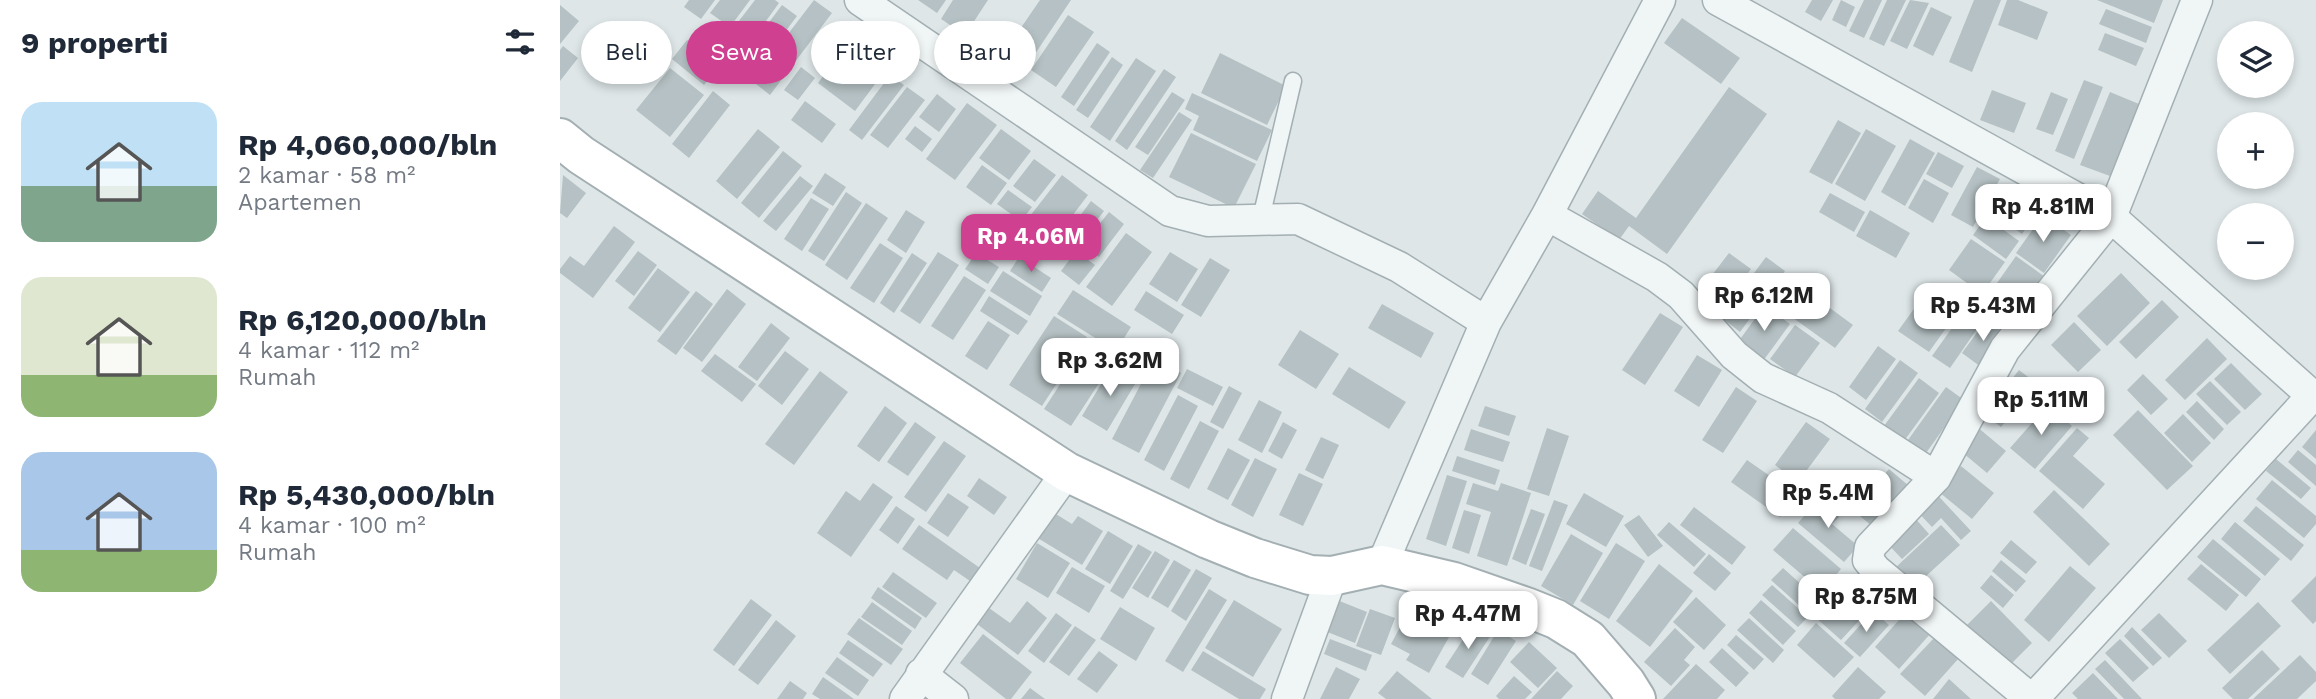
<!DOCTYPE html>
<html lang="id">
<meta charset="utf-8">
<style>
:root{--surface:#fff;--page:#f6f6f7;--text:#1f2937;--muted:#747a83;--accent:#cf4090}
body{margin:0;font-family:"Work Sans",sans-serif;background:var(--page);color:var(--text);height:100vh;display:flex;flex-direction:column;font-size:26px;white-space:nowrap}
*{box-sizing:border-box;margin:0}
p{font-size:23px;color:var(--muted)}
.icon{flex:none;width:38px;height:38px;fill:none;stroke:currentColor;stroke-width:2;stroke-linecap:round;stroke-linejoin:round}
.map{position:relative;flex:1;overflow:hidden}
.details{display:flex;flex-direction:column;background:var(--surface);width:560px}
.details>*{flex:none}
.hud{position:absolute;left:21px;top:21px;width:665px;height:63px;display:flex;gap:14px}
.fabs{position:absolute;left:1657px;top:21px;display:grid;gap:14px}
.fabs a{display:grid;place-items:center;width:77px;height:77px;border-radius:50%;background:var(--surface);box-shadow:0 4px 10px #0003;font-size:35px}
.price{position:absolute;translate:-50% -60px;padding:0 16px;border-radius:14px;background:#fff;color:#222;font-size:23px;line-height:46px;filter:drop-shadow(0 2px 4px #0008)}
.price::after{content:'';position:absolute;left:50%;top:42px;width:21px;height:16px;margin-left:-10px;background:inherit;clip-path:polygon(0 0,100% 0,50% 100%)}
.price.on{background:var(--accent);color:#fff}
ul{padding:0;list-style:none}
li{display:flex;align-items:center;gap:21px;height:175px;padding:0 21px}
li span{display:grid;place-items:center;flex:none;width:196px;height:140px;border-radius:21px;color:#555}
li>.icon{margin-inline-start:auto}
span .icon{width:84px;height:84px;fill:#fffc;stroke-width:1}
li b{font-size:30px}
h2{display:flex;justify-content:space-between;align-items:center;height:84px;padding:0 21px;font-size:30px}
.tag{padding:0 24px;border-radius:32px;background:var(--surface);box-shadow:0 4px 10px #0003;font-size:24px;line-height:63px}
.tag.on{background:var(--accent);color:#fff}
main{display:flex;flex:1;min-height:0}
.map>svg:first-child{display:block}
.building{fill:#b5c1c4}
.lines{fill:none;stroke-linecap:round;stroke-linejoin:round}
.lane-casing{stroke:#a3afb2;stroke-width:19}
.street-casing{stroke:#a3afb2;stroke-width:33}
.secondary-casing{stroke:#a3afb2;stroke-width:42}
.lane{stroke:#f0f5f6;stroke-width:16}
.street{stroke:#f0f5f6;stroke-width:30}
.secondary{stroke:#fff;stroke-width:38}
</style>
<main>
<section class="details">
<h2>9 properti<svg class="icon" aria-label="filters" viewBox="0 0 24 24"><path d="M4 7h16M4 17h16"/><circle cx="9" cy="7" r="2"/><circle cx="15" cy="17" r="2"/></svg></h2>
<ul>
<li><span style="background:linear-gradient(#bfe0f5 60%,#7fa58c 0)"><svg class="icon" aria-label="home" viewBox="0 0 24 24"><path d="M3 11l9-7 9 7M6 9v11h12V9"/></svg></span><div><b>Rp 4,060,000/bln</b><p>2 kamar · 58 m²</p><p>Apartemen</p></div></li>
<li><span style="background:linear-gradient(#dfe7d0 70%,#8fb573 0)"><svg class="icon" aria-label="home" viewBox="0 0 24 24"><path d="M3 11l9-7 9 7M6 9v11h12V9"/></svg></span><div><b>Rp 6,120,000/bln</b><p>4 kamar · 112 m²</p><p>Rumah</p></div></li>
<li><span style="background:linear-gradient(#a9c7e8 70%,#8fb573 0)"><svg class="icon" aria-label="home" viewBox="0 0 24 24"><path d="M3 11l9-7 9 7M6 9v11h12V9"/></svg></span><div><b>Rp 5,430,000/bln</b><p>4 kamar · 100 m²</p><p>Rumah</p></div></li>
</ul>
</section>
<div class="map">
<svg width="1756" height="699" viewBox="0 0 1756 699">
<rect width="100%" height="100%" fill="#dee6e8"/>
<path class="building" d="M129,0H155L141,19L124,7Z
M160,0H190L170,27L150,13Z
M195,0H215L219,3L190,43L172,30Z
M254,0L272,13L210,95L192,81Z
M358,0H386L377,13Z
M393,0H428L405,35L381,19Z
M480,0H511L469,63L447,48Z
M1252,0H1273L1261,21L1245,12Z
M1281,0L1295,7L1286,27L1272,20Z
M1304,0H1322L1304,38L1289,31Z
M1327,0H1346L1324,46L1309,39Z
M1350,0L1369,3L1347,49L1330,41Z
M1414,0H1441L1412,72L1389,62Z
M1447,0H1458L1488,12L1477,40L1438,25Z
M1537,0H1603L1594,23Z
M0,5L19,21L0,44Z
M222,5L237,16L207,56L192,45Z
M1371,7L1392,17L1373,56L1353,46Z
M1546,9L1592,27L1586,43L1539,24Z
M508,15L534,32L496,87L471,70Z
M1122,18L1180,58L1161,84L1104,43Z
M1545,33L1584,48L1576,66L1538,50Z
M293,36L330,64L295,111L258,83Z
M127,40L160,66L144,85L112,59Z
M537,43L550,52L514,106L501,97Z
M3,46L18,58L0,81V50Z
M660,53L726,86L707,125L641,93Z
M552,57L563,65L528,118L516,110Z
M576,58L596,71L550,141L530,127Z
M241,67L255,78L238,100L224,90Z
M110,68L144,95L110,137L76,110Z
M604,69L616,77L567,150L555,141Z
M330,75L344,85L302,140L289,130Z
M1524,80L1543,87L1514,159L1495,151Z
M347,87L365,100L328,148L310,135Z
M1169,87L1207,114L1107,254L1069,226L1059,240L1022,214L1038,191L1076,218Z
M1432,90L1466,103L1454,133L1420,120Z
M153,91L170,105L129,158L112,144Z
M612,92L625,100L588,155L575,147Z
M1491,92L1508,99L1493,135L1476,129Z
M1550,92L1579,104L1550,176L1520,165Z
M632,93L712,130L697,161L633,130L639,116L625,109Z
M377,94L396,109L379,132L359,117Z
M245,101L276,124L262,143L231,120Z
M407,103L437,125L395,180L366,159Z
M619,112L632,120L593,178L580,170Z
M1278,120L1301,133L1272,184L1249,172Z
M355,126L372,139L362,152L345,139Z
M198,129L220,147L177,199L156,181Z
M441,129L471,151L449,180L419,158Z
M1306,129L1336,146L1305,201L1275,184Z
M631,133L696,164L674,208L609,177Z
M1350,139L1375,153L1345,206L1321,192Z
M223,151L242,166L199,218L181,203Z
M1378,152L1404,166L1392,188L1366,174Z
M474,159L496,175L475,202L453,186Z
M422,165L447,183L431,205L406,187Z
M1417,167L1440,179L1413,227L1391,215Z
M265,173L286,187L273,206L252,193Z
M3,175L26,193L7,218L0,213Z
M502,175L528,195L497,236L470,216Z
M240,176L253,186L216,231L203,221Z
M1364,179L1389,193L1373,223L1348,208Z
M1449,187L1480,209L1462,234L1431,212Z
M448,190L472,207L461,221L437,204Z
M286,192L302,203L264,261L248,251Z
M1270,193L1305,212L1294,232L1259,212Z
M251,198L269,209L242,251L224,239Z
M531,201L544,211L518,245L505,236Z
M306,203L328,218L287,280L265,265Z
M346,210L365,222L346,253L327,240Z
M1310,210L1350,233L1336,258L1296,236Z
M549,212L564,224L539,257L523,245Z
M1483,215L1511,235L1484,273L1456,253Z
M1426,217L1459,241L1446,259L1413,235Z
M470,225L497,245L487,257L461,237Z
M54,226L75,242L33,298L0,273V269L10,256L24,266Z
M566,233L592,252L552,306L526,287Z
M1411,239L1445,262L1422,294L1389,270Z
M320,243L343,258L314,303L290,288Z
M78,251L97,265L74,296L55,281Z
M516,251L535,265L519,285L501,271Z
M378,252L399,265L360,324L340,311Z
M610,252L638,269L617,302L589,284Z
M352,253L367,263L334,313L320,303Z
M416,253L439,267L428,284L405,269Z
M1169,253L1191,269L1162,308L1139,292Z
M1456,256L1485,277L1459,314L1430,293Z
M459,257L491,278L482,292L450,271Z
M1206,257L1225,271L1180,332L1161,317Z
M650,258L670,270L641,317L621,305Z
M98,268L130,292L100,332L68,308Z
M443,271L482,296L470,316L430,291Z
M1561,273L1590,303L1547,346L1517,316Z
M404,276L426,290L393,340L371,326Z
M1369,288L1399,310L1369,352L1338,331Z
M167,289L186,304L142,362L123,348Z
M513,290L571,327L556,351L497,314Z
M136,291L153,304L116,355L97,341Z
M586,291L624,315L612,334L574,310Z
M1247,291L1293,325L1275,348L1229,315Z
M429,296L468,321L458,335L420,311Z
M1602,300L1619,317L1576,359L1559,342Z
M822,304L874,333L861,358L808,328Z
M1205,305L1230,324L1203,361L1178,342Z
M1407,307L1424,319L1390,368L1372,356Z
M1100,313L1123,327L1085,385L1062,370Z
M494,316L527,337L482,406L449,385Z
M1426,320L1445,334L1421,367L1402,353Z
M428,321L450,335L427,370L405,356Z
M1514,322L1541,350L1518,372L1491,345Z
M211,323L230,338L197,381L178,367Z
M1235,325L1260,343L1235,377L1210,359Z
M740,330L779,354L756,389L718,365Z
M1647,338L1667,359L1625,400L1605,380Z
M1318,346L1336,359L1306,400L1289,387Z
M225,351L249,369L222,405L198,386Z
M155,354L196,384L182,402L141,371Z
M1137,355L1162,370L1139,407L1114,391Z
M594,359L621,373L579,453L552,439Z
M516,360L543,377L511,426L484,409Z
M1340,360L1358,373L1322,422L1305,409Z
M1671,363L1702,394L1685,410L1654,379Z
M553,364L578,379L547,431L522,416Z
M789,367L846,402L829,429L772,394Z
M627,369L663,387L653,406L617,388Z
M1459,370L1476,383L1441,427L1424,414Z
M260,371L288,392L234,465L205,444Z
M1583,374L1608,399L1591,415L1567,390Z
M1359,378L1379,393L1344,441L1324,426Z
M1650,381L1681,412L1667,425L1636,394Z
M669,386L682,393L663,429L650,422Z
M1176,387L1197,401L1163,453L1142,440Z
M1386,387L1404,400L1366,453L1348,440Z
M618,395L638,406L604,471L584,460Z
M699,400L722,412L702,453L678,440Z
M1637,401L1664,429L1654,440L1626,412Z
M1488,405L1512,426L1475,469L1450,448Z
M325,406L347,423L319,462L297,446Z
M925,406L956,416L949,436L918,426Z
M1578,410L1633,466L1607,490L1553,435Z
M1623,414L1651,443L1632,462L1604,433Z
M640,421L659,431L629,489L610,479Z
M355,422L376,437L348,476L327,462Z
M723,422L737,430L722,459L708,451Z
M1246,422L1270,439L1238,482L1215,465Z
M1416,426L1446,451L1427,473L1397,448Z
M987,428L1009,436L989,496L967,489Z
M1517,428L1529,438L1513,456L1545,484L1523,509L1479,471Z
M911,429L950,442L943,462L904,450Z
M1756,430V459L1742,447Z
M761,437L779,445L763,479L745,470Z
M384,441L406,456L366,512L344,497Z
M668,448L690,460L668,500L647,489Z
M1738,450L1756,465V486L1728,462Z
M897,456L940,470L935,485L892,471Z
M695,458L717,469L693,517L671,505Z
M1716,459L1751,488L1741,499L1706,471Z
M1187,460L1236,494L1220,517L1171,482Z
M1401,466L1434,493L1412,519L1379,492Z
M1329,469L1349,486L1313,527L1293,510Z
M739,473L763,484L743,526L719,515Z
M887,475L907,481L886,546L866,539Z
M419,478L447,497L434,515L407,496Z
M1712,480L1756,516V524L1744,538L1696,499Z
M313,483L333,497L291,557L257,533L286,491L300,501Z
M913,483L938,491L941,483L971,493L947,566L917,556L931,512L906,504Z
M1370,487L1411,531L1401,540L1381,518L1372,527L1351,505Z
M1494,490L1550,544L1529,566L1473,512Z
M388,493L409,507L388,537L367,523Z
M1024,493L1064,516L1046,547L1006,524Z
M1259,499L1279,517L1272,524L1298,546L1284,562L1238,523Z
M994,500L1008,505L982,571L969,566Z
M336,506L355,519L338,544L319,530Z
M1696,506L1744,545L1731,561L1683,521Z
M1134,507L1186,547L1172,565L1120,525Z
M971,509L985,514L966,565L952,559Z
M904,510L921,515L909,554L892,548Z
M491,511L512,524L518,516L543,531L522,565L476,537Z
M1079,515L1103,546L1088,557L1064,525Z
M1354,517L1369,534L1342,559L1326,542Z
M1109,522L1146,554L1134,567L1097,535Z
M1675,522L1720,559L1705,576L1661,539Z
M359,525L420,568L410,581L394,570L387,580L342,549Z
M1381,525L1400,545L1353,588L1335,568Z
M1233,528L1281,569L1262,592L1213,550Z
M548,531L573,546L550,584L525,569Z
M1011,534L1043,553L1013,605L981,586Z
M1653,539L1701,579L1686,597L1637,557Z
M1451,540L1477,562L1466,574L1440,553Z
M477,543L510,563L488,598L456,579Z
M1056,543L1085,561L1049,619L1020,601Z
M578,544L592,552L563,599L550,591Z
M595,551L610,560L588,598L572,588Z
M1149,554L1171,573L1155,591L1133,573Z
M614,560L631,570L608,608L591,598Z
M1441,560L1466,581L1456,592L1432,571Z
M1099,564L1133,591L1090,647L1056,621Z
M1641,564L1679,595L1666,611L1627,579Z
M1510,566L1536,588L1489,642L1464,620Z
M512,567L545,586L529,613L496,593Z
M1223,568L1253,595L1242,608L1211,580Z
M636,569L652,578L626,621L611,611Z
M333,572L377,603L366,618L322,587Z
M1431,575L1454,595L1443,608L1420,588Z
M1756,576V621L1753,624L1731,601Z
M1212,585L1248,617L1238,627L1202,595Z
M318,587L362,618L355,629L311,598Z
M649,589L667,600L623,672L605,661Z
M1280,590L1306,613L1281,640L1255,617Z
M1136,597L1166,625L1144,650L1113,622Z
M191,599L212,615L174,666L153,650Z
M674,600L722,629L693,677L645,648Z
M777,600L807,612L795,643L765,631Z
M1201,600L1236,631L1223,645L1189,613Z
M467,601L487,618L458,655L417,624L429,608L450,623Z
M1431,601L1472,643L1443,672L1402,630Z
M312,602L352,631L342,645L301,617Z
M1698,602L1721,626L1670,674L1647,650Z
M560,607L595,628L576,661L540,639Z
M810,609L835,618L821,655L796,646Z
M1313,611L1329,625L1300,657L1284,643Z
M1346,612L1371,633L1339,669L1315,647Z
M496,613L512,625L484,663L468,651Z
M1599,613L1627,641L1609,658L1581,630Z
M871,616L894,628L869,673L846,660L850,654L831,644L845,618L864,629Z
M299,618L343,649L331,665L287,634Z
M1189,618L1224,650L1213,663L1177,630Z
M216,620L236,636L198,685L178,670Z
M1256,623L1294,657L1274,678L1237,645Z
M913,624L931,635L903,678L885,667Z
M515,626L536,640L509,676L489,662Z
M1572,627L1602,658L1593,666L1564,636Z
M1115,628L1135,647L1124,660L1130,665L1111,686L1084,662Z
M938,630L956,641L928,685L911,674Z
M423,634L472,672L451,699H446L400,663Z
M1176,635L1204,659L1194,670L1167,645Z
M1375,637L1399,658L1365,696L1340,674Z
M770,639L812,655L806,671L764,654Z
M1560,639L1589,668L1573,682L1545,653Z
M288,640L323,664L313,677L279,653Z
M969,642L997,668L978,688L950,662Z
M1162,648L1189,673L1176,687L1149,662Z
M1702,650L1720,669L1688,699H1673L1662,688Z
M539,651L558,665L537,693L517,679Z
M643,651L706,689L700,699H679L631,670Z
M1740,655L1756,672V681L1737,699H1693Z
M277,657L309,680L298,696L265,673Z
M1545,660L1582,699H1564L1535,669Z
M1136,664L1165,690L1157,699H1103Z
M776,667L800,679L789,699H760Z
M1298,667L1326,692L1319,699H1275L1272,696Z
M837,671L872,699H826L818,693Z
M997,671L1013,686L1001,699H971Z
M1533,673L1558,699H1518L1512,693Z
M954,676L972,692L965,699H939L936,696Z
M263,677L294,699H260L252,694Z
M1389,679L1411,699H1373Z
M230,681L247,693L243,699H217Z
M470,688L485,699H461Z"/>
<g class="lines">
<g class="lane-casing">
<path id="lane" d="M701,218L733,81"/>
</g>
<g class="street-casing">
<path id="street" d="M300,0L610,211L648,221L738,219L839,267L926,322
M1158,0L1551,217L1756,399
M987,215L1097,277L1121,295L1174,355L1203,378L1269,408L1376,477
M822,565L926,322L987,215L1100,0
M361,674L393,699
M345,699L507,472
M727,699L772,576
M1471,699L1316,570L1308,560L1310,547L1376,477L1445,349L1551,217L1637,0
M1473,699L1752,396"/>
</g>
<g class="secondary-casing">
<path id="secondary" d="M0,138L21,155L507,472L648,539L695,558L750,575L772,576L822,565L894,582L966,607L996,619L1028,639L1066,683L1076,699"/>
</g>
<use href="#lane" class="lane"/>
<use href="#street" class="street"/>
<use href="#secondary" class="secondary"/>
</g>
</svg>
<div class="fabs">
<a><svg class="icon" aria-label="layers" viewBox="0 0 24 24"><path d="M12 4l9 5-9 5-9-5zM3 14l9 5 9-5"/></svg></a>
<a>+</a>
<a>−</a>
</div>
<b class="price" style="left:1483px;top:244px">Rp 4.81M</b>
<b class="price on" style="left:471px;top:274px">Rp 4.06M</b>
<b class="price" style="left:1204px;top:333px">Rp 6.12M</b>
<b class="price" style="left:1423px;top:343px">Rp 5.43M</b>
<b class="price" style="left:550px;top:398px">Rp 3.62M</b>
<b class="price" style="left:1481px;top:437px">Rp 5.11M</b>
<b class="price" style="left:1268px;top:530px">Rp 5.4M</b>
<b class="price" style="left:1306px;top:634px">Rp 8.75M</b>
<b class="price" style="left:908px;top:651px">Rp 4.47M</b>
<div class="hud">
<a class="tag">Beli</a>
<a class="tag on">Sewa</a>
<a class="tag">Filter</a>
<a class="tag">Baru</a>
</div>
</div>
</main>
